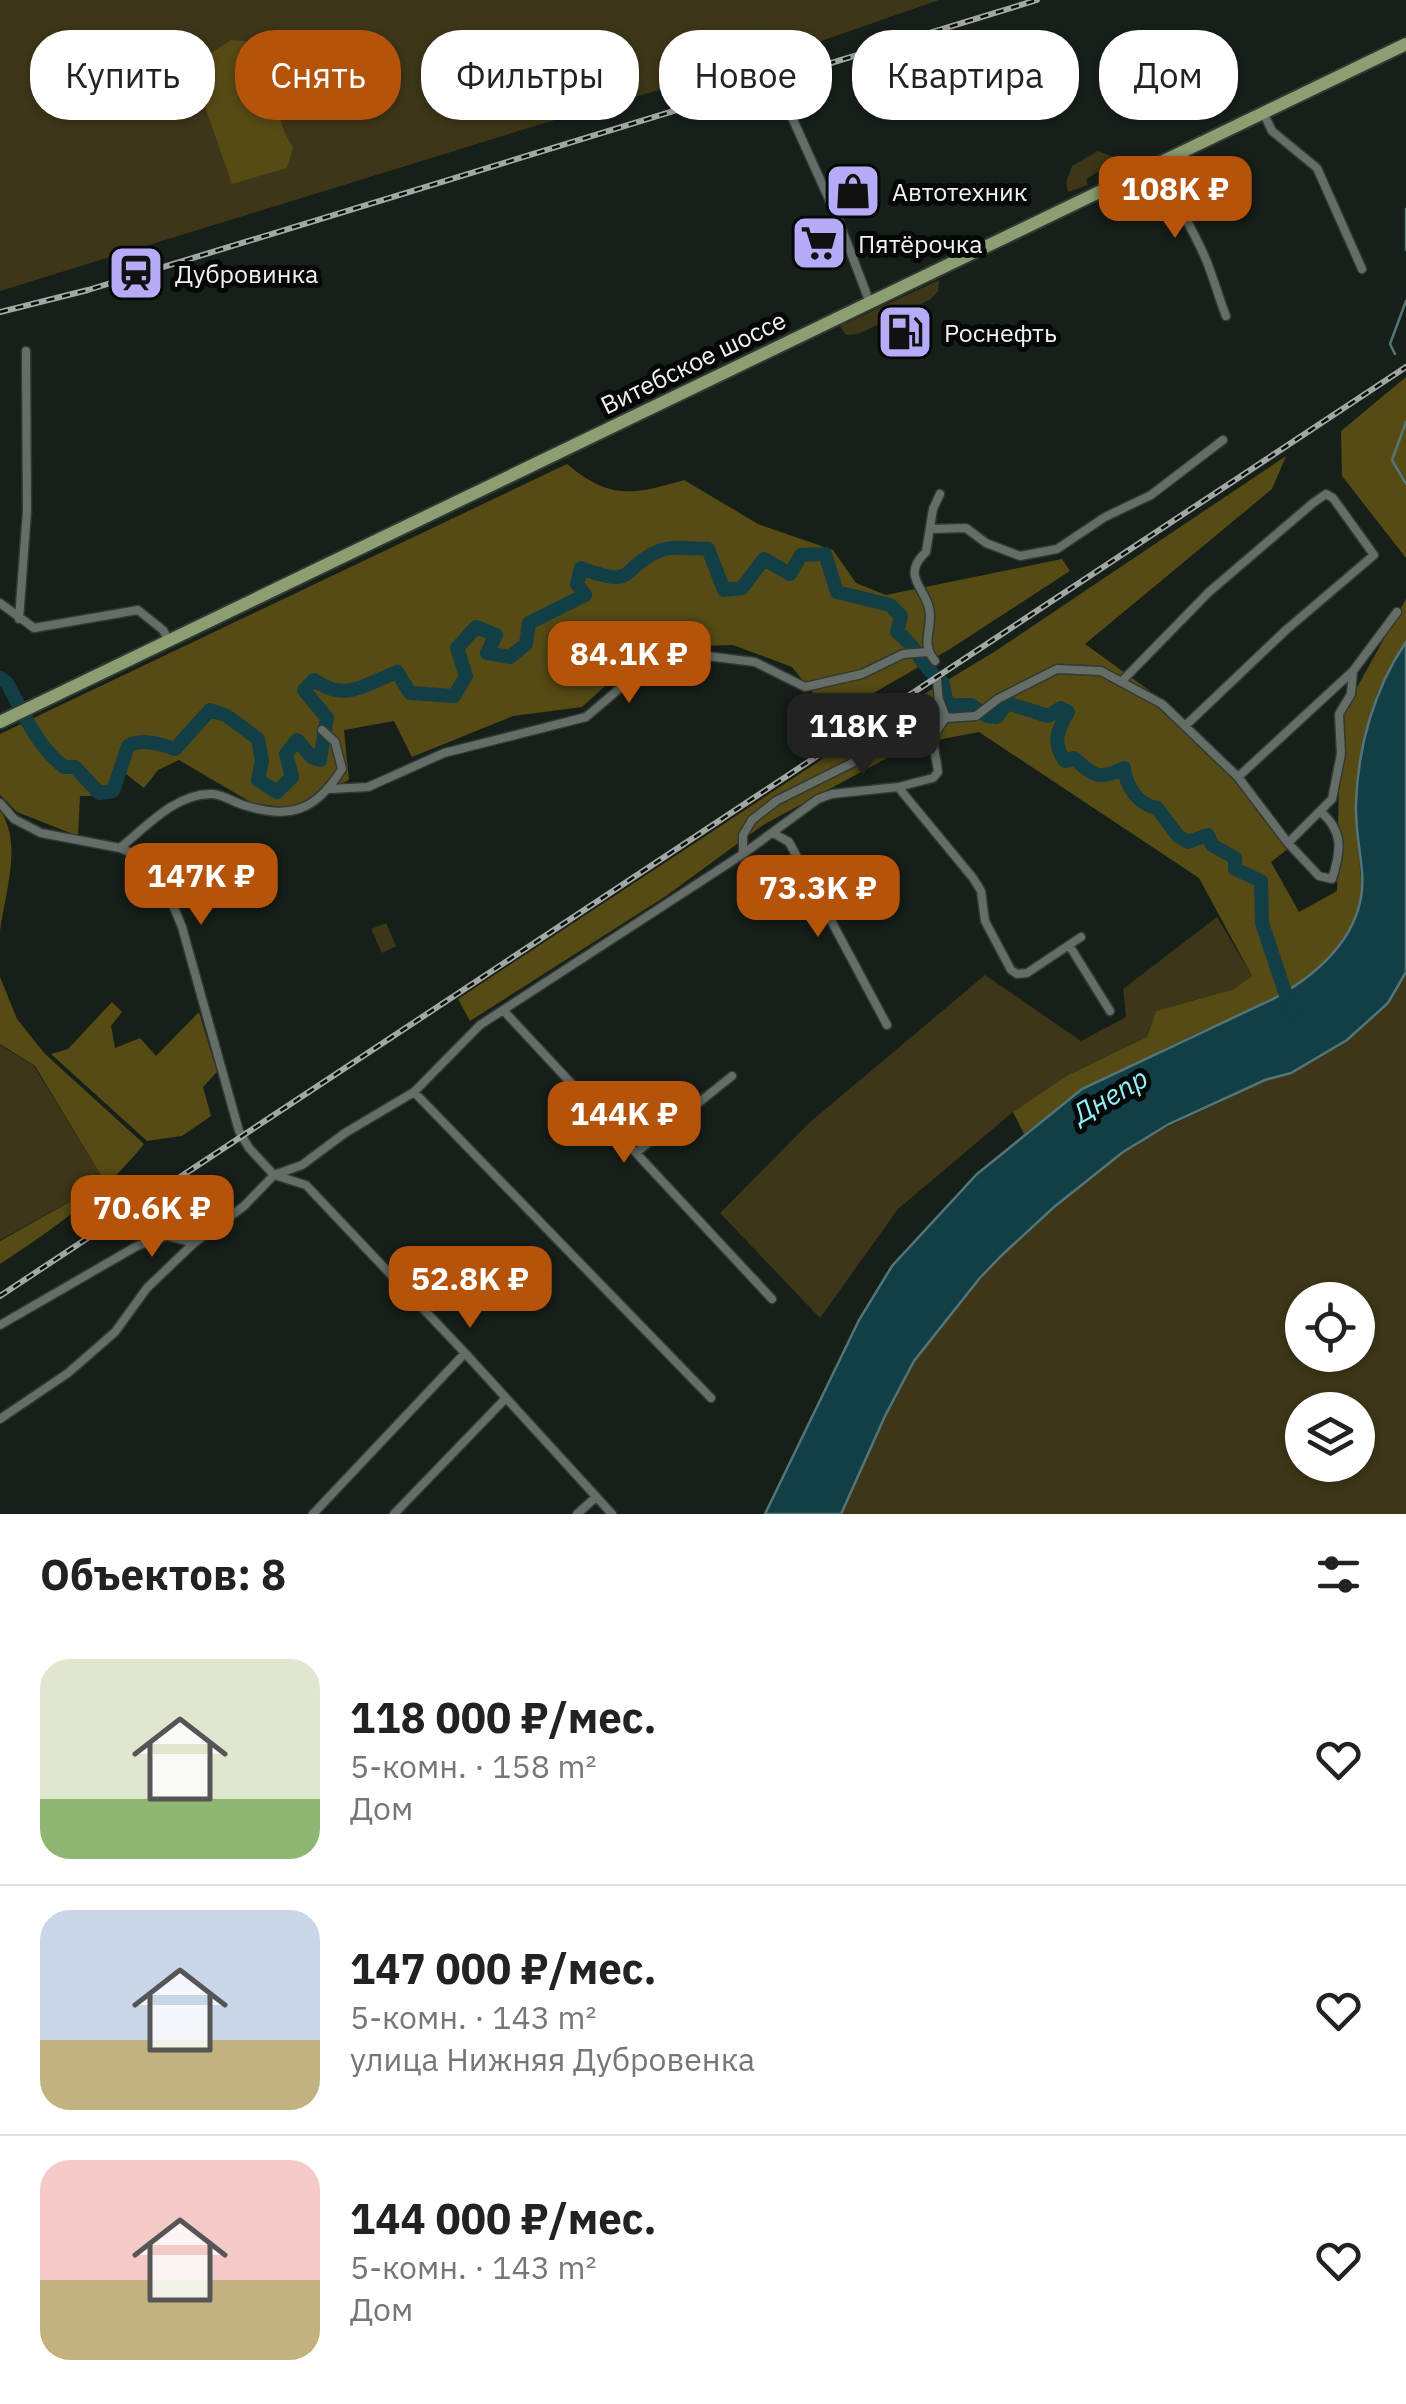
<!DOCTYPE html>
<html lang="ru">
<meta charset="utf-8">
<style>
:root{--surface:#fff;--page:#f6f6f6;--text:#222;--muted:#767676;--line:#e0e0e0;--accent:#b45309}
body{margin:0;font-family:"IBM Plex Sans",sans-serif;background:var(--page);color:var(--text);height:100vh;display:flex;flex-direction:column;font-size:38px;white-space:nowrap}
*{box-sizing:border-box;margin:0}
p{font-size:32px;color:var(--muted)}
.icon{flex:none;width:55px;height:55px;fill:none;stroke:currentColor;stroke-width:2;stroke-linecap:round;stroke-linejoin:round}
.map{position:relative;height:1514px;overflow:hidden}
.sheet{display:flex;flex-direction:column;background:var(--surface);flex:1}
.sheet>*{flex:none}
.top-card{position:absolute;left:30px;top:30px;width:1348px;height:90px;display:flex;gap:20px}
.tools{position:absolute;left:1285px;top:1282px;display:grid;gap:20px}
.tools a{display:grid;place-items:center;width:90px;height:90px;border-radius:50%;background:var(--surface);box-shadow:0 2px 8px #0004;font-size:50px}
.price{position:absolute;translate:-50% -85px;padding:0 22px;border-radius:20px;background:var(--accent);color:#fff;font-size:32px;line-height:65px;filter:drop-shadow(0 2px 5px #0008)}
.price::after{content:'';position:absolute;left:50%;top:60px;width:30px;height:22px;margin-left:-15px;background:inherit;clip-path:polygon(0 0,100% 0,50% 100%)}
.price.selected{background:#222;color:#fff}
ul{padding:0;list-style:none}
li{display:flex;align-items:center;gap:30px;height:250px;padding:0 40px}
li+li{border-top:2px solid var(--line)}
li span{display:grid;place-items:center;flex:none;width:280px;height:200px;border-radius:30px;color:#555}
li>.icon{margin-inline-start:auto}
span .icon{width:120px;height:120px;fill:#fffc;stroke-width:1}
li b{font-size:42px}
h2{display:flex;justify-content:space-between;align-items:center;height:120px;padding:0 40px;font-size:42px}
.chip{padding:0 35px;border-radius:40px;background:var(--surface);box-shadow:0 2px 8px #0004;font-size:35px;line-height:90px}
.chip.selected{background:var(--accent);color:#fff}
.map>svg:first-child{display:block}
.green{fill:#3d3618;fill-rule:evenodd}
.forest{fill:#564b15}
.water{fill:#123f45;stroke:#547578;stroke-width:2.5}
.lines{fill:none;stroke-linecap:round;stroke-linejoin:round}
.stream{stroke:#547578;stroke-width:2.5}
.river{stroke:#123f45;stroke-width:14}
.street-casing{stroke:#323834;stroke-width:11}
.primary-casing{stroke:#323834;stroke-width:16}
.street{stroke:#646e67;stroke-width:8}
.primary{stroke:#8b9f72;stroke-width:12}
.rail-casing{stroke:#a1a7a2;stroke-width:6}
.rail{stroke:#050806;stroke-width:2.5;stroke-dasharray:8;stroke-linecap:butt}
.labels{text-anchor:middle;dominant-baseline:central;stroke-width:10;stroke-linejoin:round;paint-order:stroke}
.poi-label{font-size:25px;fill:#eef4ef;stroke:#050806;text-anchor:start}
.street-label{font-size:25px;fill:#eef4ef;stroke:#050806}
.water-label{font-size:28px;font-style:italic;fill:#93f1fe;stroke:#050806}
</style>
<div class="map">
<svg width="1406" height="1514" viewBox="0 0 1406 1514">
<rect width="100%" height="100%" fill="#171f19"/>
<path class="green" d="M0,0H939L784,54L538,125L0,291Z
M1098,151L1119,159L1122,168L1102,178L1098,172L1086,179L1088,185L1068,192L1066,182L1072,166Z
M939,280L938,291L931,299L858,334L846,335L840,326Z
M1217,917L1252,976L1234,989L1156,1011L1147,1037L1068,1075L1013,1112L898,1209L820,1318L720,1213L809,1123L985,975L1081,1041L1126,1017L1123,989Z
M386,923L396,946L382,953L371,929Z
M1406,972V1514H841C865,1464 884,1410 913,1363C958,1290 1056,1194 1129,1149C1157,1131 1186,1118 1217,1104C1233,1096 1248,1086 1265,1080C1274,1076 1285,1075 1294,1071C1342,1049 1379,1017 1406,972ZM1302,1300H1358V1355H1302ZM1302,1410H1358V1465H1302Z
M0,1045L34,1066L105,1182L0,1240Z"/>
<path class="forest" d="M231,40L271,43L272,62L286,75C279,108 274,117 293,147L287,168L232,184L203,101L198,61Z
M1406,377V558L1342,476L1341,431Z
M1286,456L1272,489L1085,644L1161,699L1240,771L1293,845L1271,862L1299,912L1337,891L1340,718L1406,599V642L1377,693L1362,749L1356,823L1362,890L1355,923L1333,953L1304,982L1249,1011L1195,1034L1082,1089L1024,1134L1013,1112L1068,1075L1147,1037L1156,1011L1234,989L1252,976L1199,878L979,732L911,745L763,825L666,896L470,1021L458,999L886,717L994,652Z
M567,464C610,500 633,495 684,480L758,524L833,550L856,583L886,595L1062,559L1070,571L950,649L832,717L792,667L733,645L696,646L634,660L582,707L513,716L412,757L394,721L344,730L349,780L290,808L252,803L179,760L158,770L144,788L126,774L114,796H80L78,836L17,812L0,795V734Z
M0,810C23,844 5,892 0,931Z
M0,977L17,1019L45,1054L144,1144C104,1194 53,1229 0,1264V1241L105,1182L35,1066L0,1044Z
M112,1002L122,1012L111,1026L115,1048L140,1038L156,1056L199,1012L217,1072L203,1087L211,1116L182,1136L147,1141L51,1054L68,1049Z"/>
<path class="water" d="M1406,642V972L1388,1003L1347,1040L1291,1073L1265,1080L1169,1124L1123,1152L1054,1207L1001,1256L979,1279L914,1361L885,1416L841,1514H765L859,1320L892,1266L977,1174L1082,1089L1275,998C1322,972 1367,930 1362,872C1360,849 1355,827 1356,803C1358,746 1374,689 1406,642Z"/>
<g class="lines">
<path class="stream" d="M1406,209V250
M1395,354L1390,344L1406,301
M1406,422L1392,460L1406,484"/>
<path class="river" d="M0,678L7,683C24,714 36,745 64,767H75L99,793L113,791L128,746C142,738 160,744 175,749L210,710L227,716L258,739L262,761L258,780L277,792L292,777L286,754L297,740L312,757L320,760L327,718L304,690L314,680C346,703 365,684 397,672L410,693L454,696L466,676L457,648L476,627L496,635L487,653L510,657L526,644L529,623L585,595L577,584L581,568C639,590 618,568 659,551C673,545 693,549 708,549L724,590L742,588L764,559L790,574L801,555L825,554L837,592L890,605L901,616L897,632C919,648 919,665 943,683L947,705H971L987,716L997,717L1007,703L1048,716L1061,708L1068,712C1057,731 1052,742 1065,761L1074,758C1094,776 1098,781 1124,768C1126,786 1138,805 1157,808L1178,836L1188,842L1208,835L1212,845L1235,858V869L1261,881L1262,923L1291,1010"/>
<g class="street-casing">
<path id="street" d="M764,34L790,113L838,219L870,303
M1263,112L1272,131L1317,168L1362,269
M1171,156C1172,208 1189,218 1207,262C1214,280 1219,298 1226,316
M931,529L966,528L986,543L1020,556L1057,549L1105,517L1151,495L1223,440
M0,603L34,628L138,610L163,630L169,641
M19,619L27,511L26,351
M935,661C919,642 934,629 929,608C924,587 901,575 926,552L933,509L940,494
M1121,682L1209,592L1313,503L1326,494L1333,498L1374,555L1286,630L1185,726
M946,718L976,716L998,699L1057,669L1101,671L1162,704L1238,777L1288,843L1332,799L1341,754L1339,714L1351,694L1353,671
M1238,777L1353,671L1397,612
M898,787L933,778L938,772C935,746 927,740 946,718L940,702
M330,789L368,787L444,753L586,717L639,672L706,656L755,662L805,687L862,674L903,654L927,652
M0,803L14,819L41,833L120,848L146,859L158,869L182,927L239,1131L249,1148L274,1175
M773,833L789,842L887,1025
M1288,843L1319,876L1332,879C1341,851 1344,832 1321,812
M120,848C146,827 177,792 213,794C224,795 233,802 243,805C290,820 316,811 342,769L335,742L322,730
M743,854V835L752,820L776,801L866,756L909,731L930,724L940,715L937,679
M1069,945L1110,1011
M503,1010L772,1299
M414,1092L711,1398
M637,1152L732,1076
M274,1175L306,1185L465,1353L313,1514
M0,1325L137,1246L167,1236L194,1243L244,1206L274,1175L302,1165L345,1133L414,1092L480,1025L743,854L818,799L832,794L898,787L973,878L981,891L985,921L1011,970L1017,974L1027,973L1081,937
M465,1353L612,1514
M0,1419L68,1373L115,1332L147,1288L194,1243
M394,1514L506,1398
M577,1514L596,1497"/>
</g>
<g class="primary-casing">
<path id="primary" d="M0,722L1406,44"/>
</g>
<use href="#street" class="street"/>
<use href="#primary" class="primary"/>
<g class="rail-casing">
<path id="rail" d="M0,312L88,290L1037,0
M0,1296L1406,367"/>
</g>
<use href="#rail" class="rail"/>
</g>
<defs>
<g id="shop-square" transform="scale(2.875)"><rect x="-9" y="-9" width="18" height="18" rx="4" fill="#b5acf8" stroke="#050806"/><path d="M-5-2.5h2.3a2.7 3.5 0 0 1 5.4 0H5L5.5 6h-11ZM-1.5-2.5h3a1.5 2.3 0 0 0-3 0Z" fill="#111"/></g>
<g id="supermarket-square" transform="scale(2.875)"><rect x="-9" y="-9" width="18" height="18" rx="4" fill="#b5acf8" stroke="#050806"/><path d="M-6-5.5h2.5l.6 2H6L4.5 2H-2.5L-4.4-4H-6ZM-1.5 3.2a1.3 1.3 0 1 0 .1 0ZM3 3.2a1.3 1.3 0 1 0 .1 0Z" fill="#111"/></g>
<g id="station-square" transform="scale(2.875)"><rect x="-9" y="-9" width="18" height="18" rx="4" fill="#b5acf8" stroke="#050806"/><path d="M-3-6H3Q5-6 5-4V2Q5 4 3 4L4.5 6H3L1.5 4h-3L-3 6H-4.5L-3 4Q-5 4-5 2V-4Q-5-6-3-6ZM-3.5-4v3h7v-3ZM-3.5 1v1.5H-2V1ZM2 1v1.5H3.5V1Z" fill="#111"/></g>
<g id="fuel-square" transform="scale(2.875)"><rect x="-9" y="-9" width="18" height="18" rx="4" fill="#b5acf8" stroke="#050806"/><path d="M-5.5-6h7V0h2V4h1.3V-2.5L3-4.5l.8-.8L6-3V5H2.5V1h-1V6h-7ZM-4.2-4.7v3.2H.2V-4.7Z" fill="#111"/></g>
</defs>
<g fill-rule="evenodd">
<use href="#shop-square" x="853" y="191"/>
<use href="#supermarket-square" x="819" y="243"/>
<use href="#station-square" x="136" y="273"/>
<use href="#fuel-square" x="905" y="332"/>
</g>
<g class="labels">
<g class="poi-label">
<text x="892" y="191">Автотехник</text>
<text x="858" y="243">Пятёрочка</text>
<text x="175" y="273">Дубровинка</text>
<text x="944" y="332">Роснефть</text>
</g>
<g class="street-label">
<text transform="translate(693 362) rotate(-26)">Витебское шоссе</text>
</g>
<g class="water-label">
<text transform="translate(1110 1095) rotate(-30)">Днепр</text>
</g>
</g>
</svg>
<div class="tools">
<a><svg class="icon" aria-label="locate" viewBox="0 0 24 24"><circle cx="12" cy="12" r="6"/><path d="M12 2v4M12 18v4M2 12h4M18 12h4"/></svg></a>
<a><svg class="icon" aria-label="layers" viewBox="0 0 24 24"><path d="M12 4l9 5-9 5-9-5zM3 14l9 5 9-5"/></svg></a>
</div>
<b class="price" style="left:1175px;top:241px">108K ₽</b>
<b class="price" style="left:629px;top:706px">84.1K ₽</b>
<b class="price selected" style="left:863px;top:778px">118K ₽</b>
<b class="price" style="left:201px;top:928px">147K ₽</b>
<b class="price" style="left:818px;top:940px">73.3K ₽</b>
<b class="price" style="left:624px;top:1166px">144K ₽</b>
<b class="price" style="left:152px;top:1260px">70.6K ₽</b>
<b class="price" style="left:470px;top:1331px">52.8K ₽</b>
<div class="top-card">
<a class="chip">Купить</a>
<a class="chip selected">Снять</a>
<a class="chip">Фильтры</a>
<a class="chip">Новое</a>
<a class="chip">Квартира</a>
<a class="chip">Дом</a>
</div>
</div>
<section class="sheet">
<h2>Объектов: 8<svg class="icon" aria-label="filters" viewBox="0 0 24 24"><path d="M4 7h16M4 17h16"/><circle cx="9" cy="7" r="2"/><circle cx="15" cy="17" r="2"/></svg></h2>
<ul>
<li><span style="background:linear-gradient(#dfe7d0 70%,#8fb573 0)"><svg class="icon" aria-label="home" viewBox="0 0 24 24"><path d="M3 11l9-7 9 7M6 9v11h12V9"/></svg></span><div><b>118 000 ₽/мес.</b><p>5-комн. · 158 m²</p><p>Дом</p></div><svg class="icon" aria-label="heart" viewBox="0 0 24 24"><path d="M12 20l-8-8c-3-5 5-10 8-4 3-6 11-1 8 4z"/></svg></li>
<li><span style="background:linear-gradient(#c9d6e8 65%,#c2b280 0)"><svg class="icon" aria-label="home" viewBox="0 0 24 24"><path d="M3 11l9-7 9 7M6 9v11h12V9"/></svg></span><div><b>147 000 ₽/мес.</b><p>5-комн. · 143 m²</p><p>улица Нижняя Дубровенка</p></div><svg class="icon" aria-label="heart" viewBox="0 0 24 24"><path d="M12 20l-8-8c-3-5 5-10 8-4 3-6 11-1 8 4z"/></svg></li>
<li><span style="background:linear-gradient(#f6c9c9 60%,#c2b280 0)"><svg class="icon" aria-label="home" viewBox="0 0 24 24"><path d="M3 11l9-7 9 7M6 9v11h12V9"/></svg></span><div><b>144 000 ₽/мес.</b><p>5-комн. · 143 m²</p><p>Дом</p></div><svg class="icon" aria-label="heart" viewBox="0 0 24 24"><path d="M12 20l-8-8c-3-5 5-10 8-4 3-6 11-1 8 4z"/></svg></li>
</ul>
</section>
